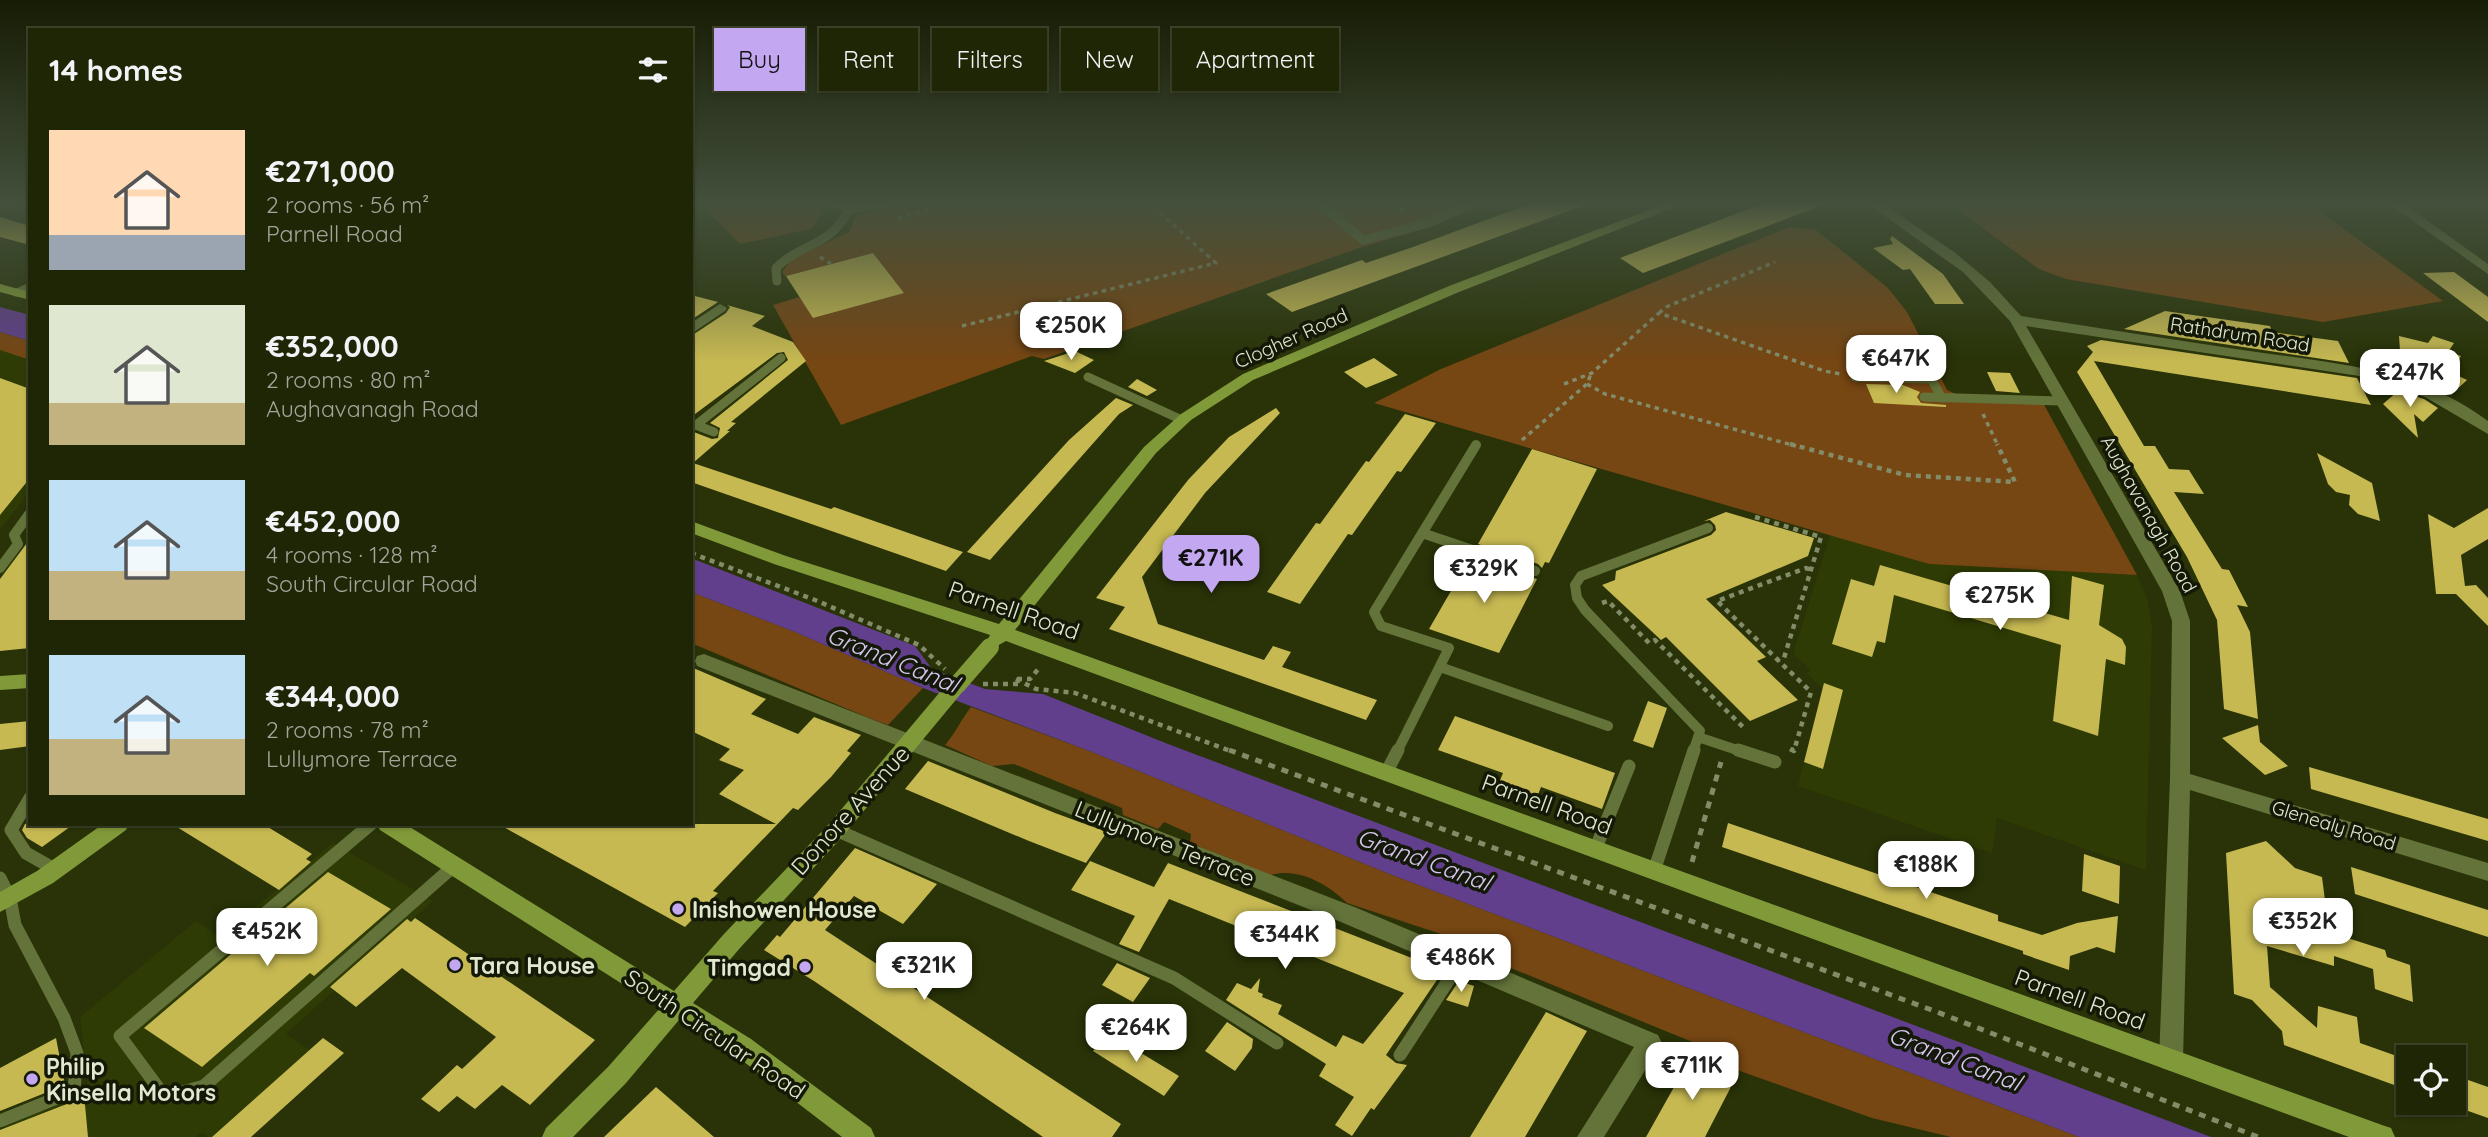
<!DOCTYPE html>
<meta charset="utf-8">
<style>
:root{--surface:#1f2605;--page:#2c3213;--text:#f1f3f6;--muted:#a1a59a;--line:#3c4327;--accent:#c4a7f1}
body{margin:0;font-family:Quicksand,sans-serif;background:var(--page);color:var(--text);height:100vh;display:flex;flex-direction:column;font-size:26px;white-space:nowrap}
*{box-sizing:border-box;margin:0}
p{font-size:23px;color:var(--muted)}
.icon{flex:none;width:38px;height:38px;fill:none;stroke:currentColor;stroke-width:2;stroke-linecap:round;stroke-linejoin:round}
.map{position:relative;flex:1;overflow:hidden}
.panel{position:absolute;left:28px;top:28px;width:665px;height:798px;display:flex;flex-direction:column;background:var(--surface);border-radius:0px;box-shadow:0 2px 5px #0004,0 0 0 2px var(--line)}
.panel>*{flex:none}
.guide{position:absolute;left:714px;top:28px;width:665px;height:63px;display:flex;gap:14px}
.controls{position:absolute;left:2396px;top:1045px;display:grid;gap:14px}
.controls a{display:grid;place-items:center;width:70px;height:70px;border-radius:0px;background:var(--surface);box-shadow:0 2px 5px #0004,0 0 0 2px var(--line);font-size:35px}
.price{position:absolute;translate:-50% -60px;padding:0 16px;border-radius:14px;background:#fff;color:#222;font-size:23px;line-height:46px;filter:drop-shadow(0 2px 4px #0008)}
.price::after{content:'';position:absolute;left:50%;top:42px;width:21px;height:16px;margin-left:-10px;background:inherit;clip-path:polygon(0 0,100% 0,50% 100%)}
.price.active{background:var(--accent);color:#111}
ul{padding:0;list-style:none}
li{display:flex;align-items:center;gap:21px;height:175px;padding:0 21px}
li span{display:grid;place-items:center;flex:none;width:196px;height:140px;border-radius:0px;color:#555}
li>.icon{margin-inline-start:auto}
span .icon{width:84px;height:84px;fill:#fffc;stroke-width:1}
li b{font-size:30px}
h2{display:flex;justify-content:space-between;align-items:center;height:84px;padding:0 21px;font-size:30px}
.pill{padding:0 24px;border-radius:0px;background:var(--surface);box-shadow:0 2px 5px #0004,0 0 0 2px var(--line);font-size:24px;line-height:63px}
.pill.active{background:var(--accent);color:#111}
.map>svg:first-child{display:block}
.built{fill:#2e3b04}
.green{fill:#764613}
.water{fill:#613f8c}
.building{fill:#c6b952}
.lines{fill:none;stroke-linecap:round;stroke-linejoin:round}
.path-far2{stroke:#828c69;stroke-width:3.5;stroke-dasharray:4.5 4.5;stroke-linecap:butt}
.path-far1{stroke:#828c69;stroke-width:4.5;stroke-dasharray:5 5;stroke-linecap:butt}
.path{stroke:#828c69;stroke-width:5;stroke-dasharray:7 7;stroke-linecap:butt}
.lane-far2{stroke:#63733a;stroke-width:9}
.lane-far1{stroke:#63733a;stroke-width:10}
.lane{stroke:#63733a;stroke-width:13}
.street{fill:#63733a;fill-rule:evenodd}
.secondary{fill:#809939;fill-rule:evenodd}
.secondary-bridge{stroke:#809939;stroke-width:18}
.poi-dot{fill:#c4a7f1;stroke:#141907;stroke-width:2.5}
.labels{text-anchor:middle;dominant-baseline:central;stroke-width:7;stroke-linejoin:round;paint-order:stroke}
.street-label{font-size:19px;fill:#e0e8d0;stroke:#141907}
.near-street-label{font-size:23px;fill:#e0e8d0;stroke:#141907}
.near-poi-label{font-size:23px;font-weight:bold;fill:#e0e8d0;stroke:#141907;text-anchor:start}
.near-water-label{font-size:24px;font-style:italic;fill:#d5c5f0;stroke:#141907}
</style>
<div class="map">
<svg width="2488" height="1137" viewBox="0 0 2488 1137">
<rect width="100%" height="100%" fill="#293307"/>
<path class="built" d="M0,350L30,360V491L0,530Z
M1830,535L1929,564L2137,575L2147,598L2152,625L2146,870L1997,818L1992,853L1798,786L1823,689L1806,673L1811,670L1793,654Z
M333,843L433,901L286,1034L310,1050L215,1137H208L202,1132L196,1137H0V1129L88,1089L80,1017L196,921L219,937Z"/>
<path class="green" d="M721,202H817L823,211L811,229L740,244L704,207Z
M908,202H1487L1430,227L1359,248L1044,359L1032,356L841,425L773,305L799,297L815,317L903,292L873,253L785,276L782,272L791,260L849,232L856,215Z
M1947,202H2307L2443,301L2323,322L2066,279L2039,269Z
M1789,227L1816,230L1888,288L1907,312L1947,390L1956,394L2042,401L2137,575L1929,564L1374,403L1441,369Z
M0,332L30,341V360L0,350Z
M691,592L795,632L923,688L888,725L869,718L691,643Z
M971,707L1092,752L1387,873L2079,1137H1951L1872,1118L1740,1071L1695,1043L1479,955L1453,938L1347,903C1328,884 1298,867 1271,875L1190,843L1191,834L1164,822L1158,829L1123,815L1122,808L1014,764L992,766L945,745C956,732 961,720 971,707Z"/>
<path class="water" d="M0,307L30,315V341L0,332Z
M691,558L915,646L932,669L985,689L1043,694L1168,744L2211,1137H2079L1387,873L1092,752L923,688L795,632L691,592Z"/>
<path class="building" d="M1535,202H1584L1585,205L1292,312L1266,294L1362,260L1366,263L1413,247Z
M1767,202L1826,204L1643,273L1620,258Z
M0,217L30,226V245L0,237Z
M1892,236L1943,274L1964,304H1935L1910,269L1903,270L1873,248L1893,244L1890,239Z
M873,253L904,293L813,318L786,276Z
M2454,272L2488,297V322L2423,273Z
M691,295L718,302L691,320Z
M727,305L765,316L752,326L793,342L806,361L731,422L736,423L727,431H730L693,463L831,509L834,507L963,552L946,571L691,482V431L712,439L718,438L720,428L710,423L788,360L784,352L777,353L691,417V336L726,313L730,307Z
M2165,311L2270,326L2272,332L2338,341L2349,363L2124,329Z
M2399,336L2428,343L2433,336L2454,343L2448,352L2461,356L2450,372L2467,380L2451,395L2410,378L2420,369L2401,365Z
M2101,340L2357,378L2371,405L2094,361L2144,446H2155L2169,469L2189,470L2204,494L2174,492L2222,569L2229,570L2248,607L2237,605L2250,632L2258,719L2224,709L2217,620L2187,557L2077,372L2093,352L2087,346Z
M1075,351L1094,360L1075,373L1044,361Z
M1374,358L1398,375L1366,388L1344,372Z
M1860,361L1893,362L1896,371L1860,370L1859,367H1862Z
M1987,372L2010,373L2020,393L1996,391Z
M0,378L30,389V478L0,515Z
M1137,379L1157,390L1147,396L1128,387Z
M1866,384L1903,385L1920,392L1917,397L1921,403L1946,405V407L1874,403Z
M2398,391L2424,399L2438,408L2423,422L2414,414L2418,438L2383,404Z
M1116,398L1133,405L1119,414L990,560L967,552L1069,440Z
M1276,408L1280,413L1205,493L1142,577L1158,624L1264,660L1273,646L1291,652L1282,667L1377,700L1366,720L1109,629L1125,607L1096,598L1188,480L1229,437Z
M1405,414L1436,423L1401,472L1397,471L1352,535L1348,534L1300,604L1267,592L1316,523L1320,524L1366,461L1369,462Z
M1532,449L1597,469L1549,563L1545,562L1542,568L1538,564L1478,544Z
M2317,453L2372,483L2380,521L2358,514L2349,505L2350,495L2336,492L2328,484Z
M2488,508V539L2461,555L2465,586L2476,585L2488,598V626L2456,594H2436L2428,514L2454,528Z
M1726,512L1814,538L1808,556L1706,599L1766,657L1757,661L1798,700L1750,721L1666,637L1661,640L1602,585L1615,580L1616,571L1711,535L1716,530L1715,525L1710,520L1704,521Z
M30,539V648L0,651V579Z
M1470,558L1537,579L1499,653L1429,629Z
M1880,565L2069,620L2072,576L2104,585L2099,625L2122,639L2126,647L2125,665L2106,659L2098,736L2053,721L2061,645L1894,595L1885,643L1877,641L1872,657L1832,644L1851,579L1874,586Z
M691,667L766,699L751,714L798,734L814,717L861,735L847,751L851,753L831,777L798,810L793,808L713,891L718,893L685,927L498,824H776L719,794L744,770L719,760L730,749L691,731Z
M1824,683L1843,690L1823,769L1804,762Z
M1648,701L1667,708L1653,748L1633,741Z
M1455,716L1615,773L1602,809L1541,787L1537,797L1499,783L1503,773L1438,750Z
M30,721V746L0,750V724Z
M2258,725L2260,742L2288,766L2265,775L2222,738Z
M928,761L1055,813L1107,832L1086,863L1029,841L905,789Z
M2309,767L2488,819V841L2311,789Z
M1728,823L1998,915V921L2042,935L2077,923L2118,916L2115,953L2097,947L2070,956L2069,970L2023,954V951L1722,847Z
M25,824H74L42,847L27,838L22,830Z
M172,824H263L312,854L306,859L311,862L279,890Z
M2266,841L2295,868L2322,877L2329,932L2385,950L2387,957L2410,965L2413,1002L2375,989L2373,969L2334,956V966L2267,946L2270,987L2317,1028L2318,1006L2357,1017L2360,1043L2408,1060V1090L2284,1045L2282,1031L2252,1000L2234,994L2226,853Z
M855,848L937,884L903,924L854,896L825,930L1121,1124L1112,1137H1043L814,981L764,950L777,935L780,937Z
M2084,854L2120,866L2119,904L2082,891Z
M1090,861L1154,887L1168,863L1440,969L1439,973L1441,974L1386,1055L1396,1063L1407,1065L1374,1110L1371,1108L1352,1136L1335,1125L1354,1097L1319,1076L1326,1064L1226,1000L1237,983L1251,989L1260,978L1258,992L1263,994L1262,997L1282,1005L1278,1014L1336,1047L1343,1035L1363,1044L1404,993L1169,899L1139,952L1119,944L1135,916L1071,890Z
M2351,867L2488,910V937L2355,894Z
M328,872L391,909L314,976L310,973L202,1067L144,1028Z
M415,918L595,1040L530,1105L502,1085L475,1109L457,1096L439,1112L421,1099L457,1065L462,1069L496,1037L402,968L356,1007L330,987L407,919L411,922Z
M1117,963L1150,978L1133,1002L1102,985Z
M1459,981L1474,986L1468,1007L1446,1000Z
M1546,1012L1587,1031L1525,1137H1470Z
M1227,1022L1253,1039L1252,1048L1235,1071L1205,1051Z
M1108,1033L1179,1076L1164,1096L1093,1051Z
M56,1038L65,1085L0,1111V1068Z
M323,1038L344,1053L251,1137H212Z
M1692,1055L1734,1081L1705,1137H1646Z
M2454,1075L2488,1087V1118L2454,1106Z
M656,1087L714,1137H604Z
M84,1094L88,1137H0V1130L77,1100Z"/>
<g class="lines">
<path class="path-far2" d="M1393,202L1406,213
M898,218L957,202
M820,257L831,264
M1659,313L1666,307L1775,262
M962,326L1216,263L1148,202
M1564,384L1592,373L1659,313L1824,371L1841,374
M1587,384L1605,394L1796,446
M1983,414L1998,446
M1522,440L1587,384L1591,374"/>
<path class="path-far1" d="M1790,444L1905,475L2015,482L1997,444
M1755,517L1821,537L1784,658L1778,660
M691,553L815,600L919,645L945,669
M1602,603L1608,601L1649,643L1655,640L1746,730
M1016,679L1036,689L1075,693L1233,752
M1017,679H1030L1039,668
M983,684H1020
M1790,749L1794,751L1811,692L1717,601L1806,568L1811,570"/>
<path class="path" d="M1229,750L1937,1012L2258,1137
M1792,750H1794
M1692,862L1721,762"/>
<path class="lane-far2" d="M831,202L852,209L891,202
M1318,202L1363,240L1428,223L1477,202
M777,281L776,268C804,241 830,248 849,209
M1917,354L1942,398
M1088,377L1182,420
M1855,377L1931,379
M1924,397L2062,401
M693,424L714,432
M696,425L781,358"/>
<path class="lane-far1" d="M1422,533L1535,571
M0,568L18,544L14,535L30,513
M1440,667L1608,726
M1698,737L1743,752
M1397,752L1449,648L1381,626L1374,612L1476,445
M1693,752L1700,731L1585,610L1577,598L1575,585L1581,576L1708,528"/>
<path class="lane" d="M1738,750L1775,762
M1386,773L1398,750
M30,798L11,830L26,853L56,870
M371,824L120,1036L165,1097L204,1086L455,865
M836,830L1174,978L1277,1043
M1595,850L1629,766
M1654,871L1694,750
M0,878L10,898L15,925L64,1018L77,1053L74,1091L0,1121
M1400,1055L1459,964"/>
<path class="street" d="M1865,202H1880L1954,252L1990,282L2021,316C2092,327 2164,338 2236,349C2322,362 2417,366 2488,421V434L2425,397L2366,377L2026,326L2180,591L2190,621V774L2488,863V881L2190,790L2183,1060L2180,1068L2171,1071L2162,1068L2159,1060L2170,779L2172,621L2162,591L2010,321L1963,272Z
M2386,202H2401L2488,264V274Z
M30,282V292L18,297L13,296V290Z
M720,304L727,308L725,311L691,334V323Z
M704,654L1357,908L1658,1035L1662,1043L1604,1137H1577L1634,1047L1341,922L697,666L695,661L697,656Z"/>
<path class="secondary" d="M1670,202H1688L1459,292L1253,380L1191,420L1156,453L1015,630L2382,1125L2391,1128L2395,1137H2349L1006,641L997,646L990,644L988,639L990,635L774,564L691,533V521L786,556L999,624L1144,447L1181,414L1243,374L1449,286Z
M0,284L30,292V300L0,292Z
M30,674V688L0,690V676Z
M957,678L964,680L967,685L964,690L843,836L740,948L693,1003L751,1039L871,1128L875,1137H842L735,1055L679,1020L626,1083L573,1137H542L546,1128L608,1067L660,1008L380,830L377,824H405L674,991L724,934L829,824L950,680Z
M103,824H129L126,830L53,883L0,912V892L37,871Z"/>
<path class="secondary-bridge" d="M957,685L990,647"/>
</g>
<linearGradient id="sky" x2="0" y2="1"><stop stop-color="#171c04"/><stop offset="0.56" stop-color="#43503c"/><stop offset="1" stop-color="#43503c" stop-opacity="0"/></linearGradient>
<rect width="2488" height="362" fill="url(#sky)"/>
<g class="poi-dot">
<circle cx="678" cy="909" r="7"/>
<circle cx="455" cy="965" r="7"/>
<circle cx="805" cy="967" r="7"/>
<circle cx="32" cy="1079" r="7"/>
</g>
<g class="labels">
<g class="street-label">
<text transform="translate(2240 334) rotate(9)">Rathdrum Road</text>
<text transform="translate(1291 338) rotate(-24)">Clogher Road</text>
<text transform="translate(2149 514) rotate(61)">Aughavanagh Road</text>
<text transform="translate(2334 825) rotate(17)">Glenealy Road</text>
</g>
<g class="near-street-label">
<text transform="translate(1014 610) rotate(19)">Parnell Road</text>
<text transform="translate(1547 804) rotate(20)">Parnell Road</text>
<text transform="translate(850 810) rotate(-48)">Donore Avenue</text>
<text transform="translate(1165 843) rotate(22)">Lullymore Terrace</text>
<text transform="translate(2080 999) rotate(20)">Parnell Road</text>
<text transform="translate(715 1034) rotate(34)">South Circular Road</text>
</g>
<g class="near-poi-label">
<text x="692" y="909">Inishowen House</text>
<text x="469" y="965">Tara House</text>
<text x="791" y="967" text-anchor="end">Timgad</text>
<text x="46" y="1066">Philip<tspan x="46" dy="26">Kinsella Motors</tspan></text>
</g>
<g class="near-water-label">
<text transform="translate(893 659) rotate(22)">Grand Canal</text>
<text transform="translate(1424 859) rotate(20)">Grand Canal</text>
<text transform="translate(1955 1058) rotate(21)">Grand Canal</text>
</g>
</g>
</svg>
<div class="controls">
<a><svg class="icon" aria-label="locate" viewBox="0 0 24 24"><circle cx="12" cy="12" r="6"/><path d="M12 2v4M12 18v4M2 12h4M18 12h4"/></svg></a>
</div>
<b class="price" style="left:1071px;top:362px">€250K</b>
<b class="price" style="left:1896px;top:395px">€647K</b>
<b class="price" style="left:2410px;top:409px">€247K</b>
<b class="price active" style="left:1211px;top:595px">€271K</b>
<b class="price" style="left:1484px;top:605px">€329K</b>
<b class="price" style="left:2000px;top:632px">€275K</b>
<b class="price" style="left:1926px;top:901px">€188K</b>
<b class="price" style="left:2303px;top:958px">€352K</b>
<b class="price" style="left:267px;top:968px">€452K</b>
<b class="price" style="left:1285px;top:971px">€344K</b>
<b class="price" style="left:1461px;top:994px">€486K</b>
<b class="price" style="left:924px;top:1002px">€321K</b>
<b class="price" style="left:1136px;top:1064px">€264K</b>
<b class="price" style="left:1692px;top:1102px">€711K</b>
<div class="guide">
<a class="pill active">Buy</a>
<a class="pill">Rent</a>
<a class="pill">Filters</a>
<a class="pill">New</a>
<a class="pill">Apartment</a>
</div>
<section class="panel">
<h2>14 homes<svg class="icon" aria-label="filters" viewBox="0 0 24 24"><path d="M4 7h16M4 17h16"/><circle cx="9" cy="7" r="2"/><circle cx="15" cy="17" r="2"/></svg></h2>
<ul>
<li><span style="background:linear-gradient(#ffd9b3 75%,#9aa5b1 0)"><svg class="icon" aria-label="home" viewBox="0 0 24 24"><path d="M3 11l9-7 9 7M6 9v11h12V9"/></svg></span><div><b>€271,000</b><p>2 rooms · 56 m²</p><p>Parnell Road</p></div></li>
<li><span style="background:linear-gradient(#dfe7d0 70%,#c2b280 0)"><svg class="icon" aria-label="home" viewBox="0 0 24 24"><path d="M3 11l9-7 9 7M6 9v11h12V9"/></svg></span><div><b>€352,000</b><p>2 rooms · 80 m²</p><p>Aughavanagh Road</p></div></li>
<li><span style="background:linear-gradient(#bfe0f5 65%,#c2b280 0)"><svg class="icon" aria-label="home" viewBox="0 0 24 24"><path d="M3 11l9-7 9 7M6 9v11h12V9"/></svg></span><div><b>€452,000</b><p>4 rooms · 128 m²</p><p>South Circular Road</p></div></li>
<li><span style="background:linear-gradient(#bfe0f5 60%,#c2b280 0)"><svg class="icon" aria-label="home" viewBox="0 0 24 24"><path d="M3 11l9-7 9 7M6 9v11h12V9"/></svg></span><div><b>€344,000</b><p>2 rooms · 78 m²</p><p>Lullymore Terrace</p></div></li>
</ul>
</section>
</div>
